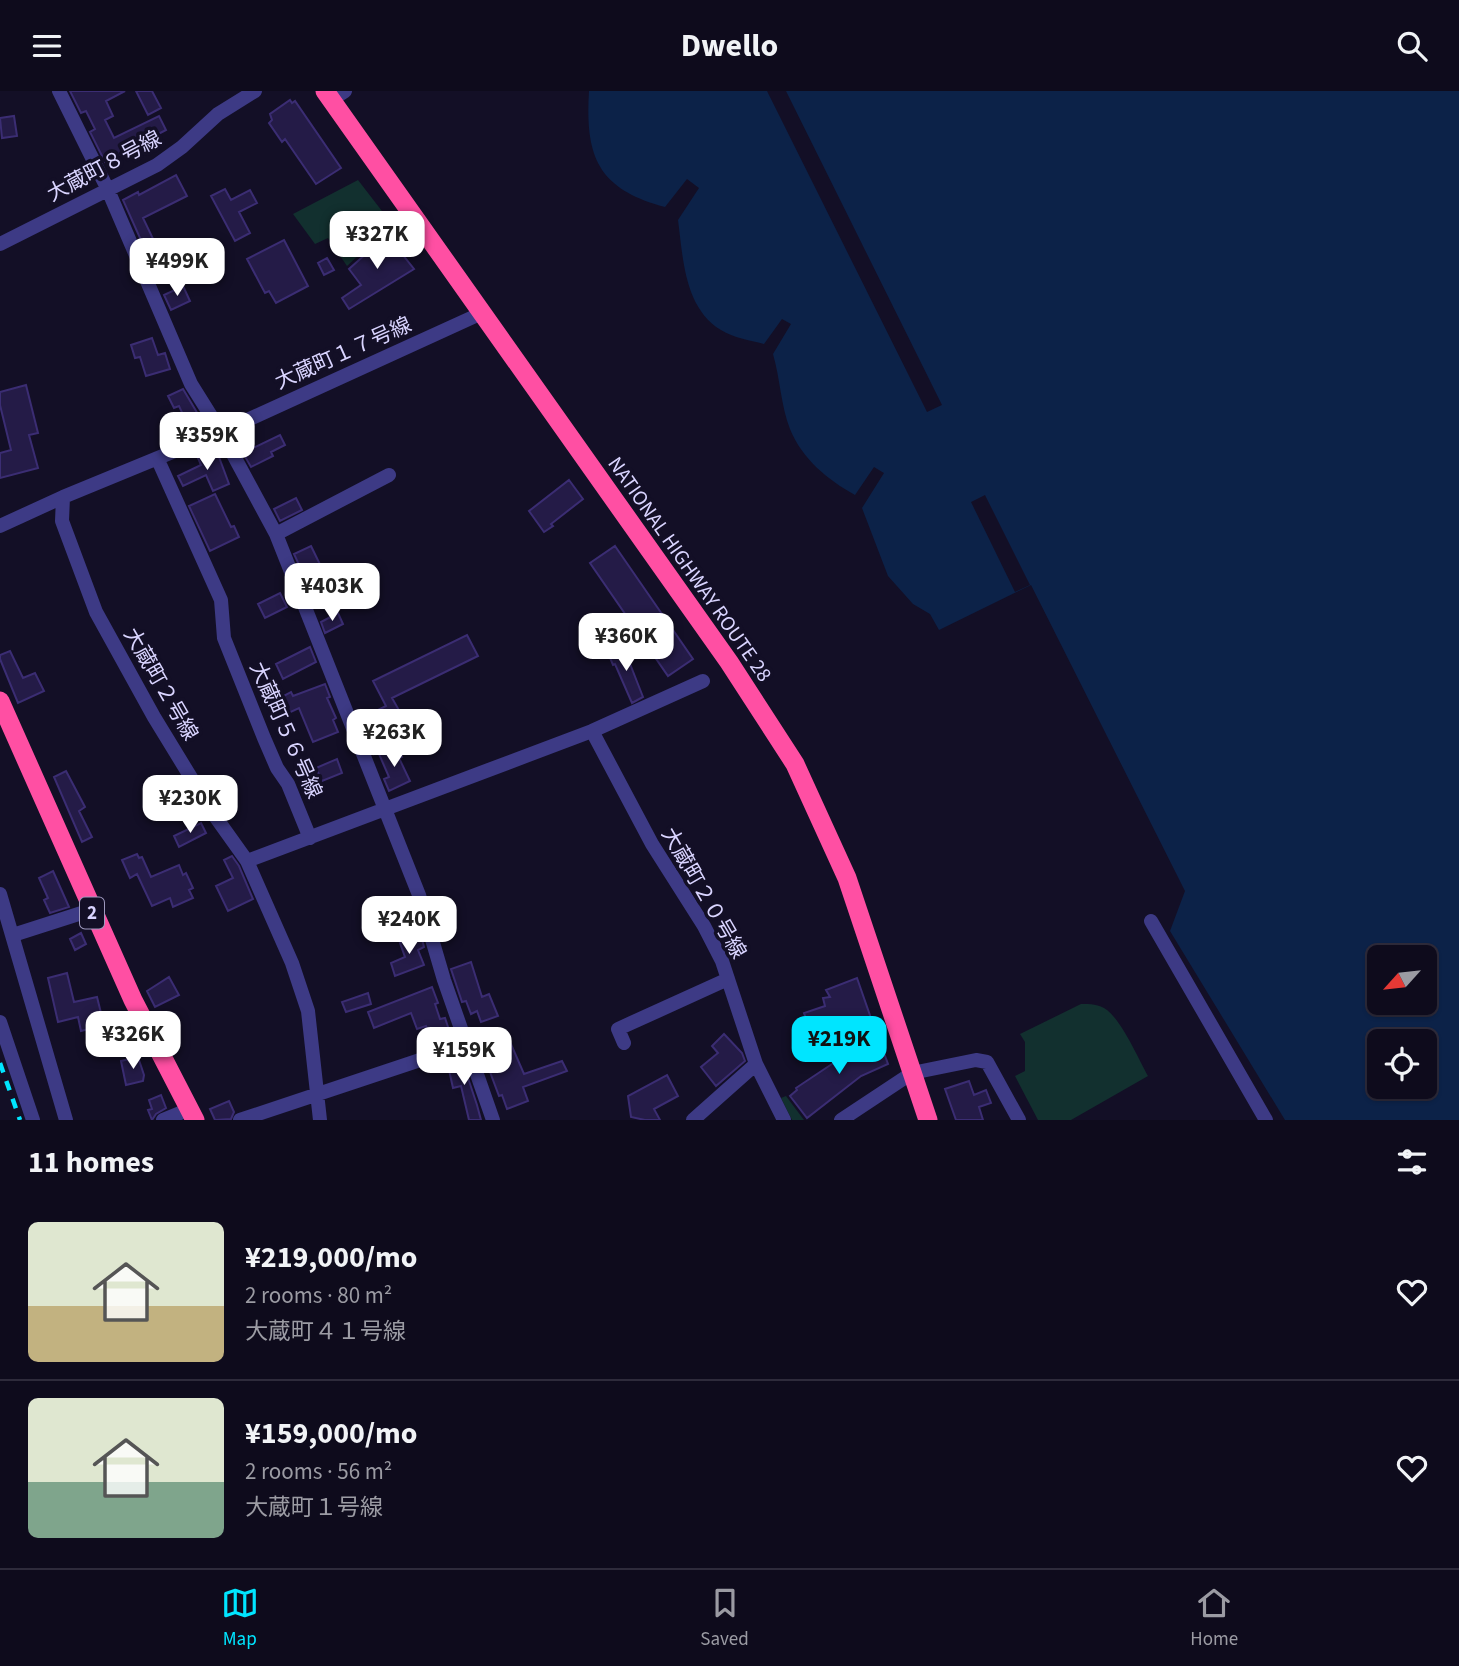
<!DOCTYPE html>
<meta charset="utf-8">
<style>
:root{--surface:#0e0b1c;--page:#1c1929;--text:#f1f3f6;--muted:#9b9ba3;--line:#2e2b3b;--accent:#00e5ff}
body{margin:0;font-family:"Source Sans 3","Noto Sans JP",sans-serif;background:var(--page);color:var(--text);height:100vh;display:flex;flex-direction:column;font-size:26px;white-space:nowrap}
*{box-sizing:border-box;margin:0}
p{font-size:23px;color:var(--muted)}
.icon{flex:none;width:38px;height:38px;fill:none;stroke:currentColor;stroke-width:2;stroke-linecap:round;stroke-linejoin:round}
.map{position:relative;height:1029px;overflow:hidden}
.panel{display:flex;flex-direction:column;background:var(--surface);flex:1}
.panel>*{flex:none}
.needle{width:46px;rotate:243deg}
.fabs{position:absolute;left:1367px;top:854px;display:grid;gap:14px}
.fabs a{display:grid;place-items:center;width:70px;height:70px;border-radius:10px;background:var(--surface);box-shadow:0 2px 5px #0004,0 0 0 2px var(--line);font-size:35px}
.price{position:absolute;translate:-50% -60px;padding:0 16px;border-radius:14px;background:#fff;color:#222;font-size:23px;line-height:46px;filter:drop-shadow(0 2px 4px #0008)}
.price::after{content:'';position:absolute;left:50%;top:42px;width:21px;height:16px;margin-left:-10px;background:inherit;clip-path:polygon(0 0,100% 0,50% 100%)}
.price.on{background:var(--accent);color:#111}
ul{padding:0;list-style:none}
li{display:flex;align-items:center;gap:21px;height:175px;padding:0 28px}
li+li{border-top:2px solid var(--line)}
li span{display:grid;place-items:center;flex:none;width:196px;height:140px;border-radius:10px;color:#555}
li>.icon{margin-inline-start:auto}
span .icon{width:84px;height:84px;fill:#fffc;stroke-width:1}
li b{font-size:30px}
h2{display:flex;justify-content:space-between;align-items:center;height:84px;padding:0 28px;font-size:30px}
header{display:flex;justify-content:space-between;align-items:center;height:91px;padding:0 28px;background:var(--surface);font-size:32px;font-weight:700}
.dock{display:flex;justify-content:space-around;align-items:center;height:98px;border-top:2px solid var(--line);background:var(--surface);font-size:19px;color:var(--muted)}
.dock a{display:grid;justify-items:center;gap:4px}
.dock .on{color:var(--accent)}
.map>svg:first-child{display:block}
.green{fill:#12302f}
.water{fill:#0c2248;fill-rule:evenodd}
.pier{fill:#130f26}
.building{fill:#241b47;stroke:#3b2d73;stroke-width:2}
.lines{fill:none;stroke-linecap:round;stroke-linejoin:round}
.minor{stroke:#3d3a85;stroke-width:14}
.highway{stroke:#ff4fa3;stroke-width:19}
.rail{stroke:#00e5ff;stroke-width:4.5;stroke-dasharray:10 9;stroke-linecap:butt}
.labels{text-anchor:middle;dominant-baseline:central;stroke-width:7;stroke-linejoin:round;paint-order:stroke}
.shield{fill:#130f26;stroke:#9e99be;stroke-width:2}
.shield-label{font-size:19px;font-weight:bold;fill:#d9d4ff}
.street-label{font-size:21px;fill:#d9d4ff;stroke:#130f26}
</style>
<header><svg class="icon" aria-label="menu" viewBox="0 0 24 24"><path d="M4 6h16M4 12h16M4 18h16"/></svg>Dwello<svg class="icon" aria-label="search" viewBox="0 0 24 24"><circle cx="10" cy="10" r="6"/><path d="M15 15l6 6"/></svg></header>
<div class="map">
<svg width="1459" height="1029" viewBox="0 0 1459 1029">
<rect width="100%" height="100%" fill="#130f26"/>
<path class="green" d="M358,89L392,133L347,175L328,147L315,153L293,123Z
M1081,913C1090,913 1099,913 1107,919C1123,932 1138,967 1148,985L1071,1029H1038L1015,985L1025,980V951L1020,943Z
M786,1005L804,1029H792L781,1007Z"/>
<path class="water" d="M589,0H1459V1029H1285L1170,840L1185,800L1031,494L939,539L930,523L913,513L888,485L862,417L884,382L874,376L855,404C828,389 802,368 790,338C781,315 780,287 773,263L791,233L782,228L764,253C749,249 734,247 721,239C684,217 683,166 678,129L699,97L687,88L665,116C598,98 585,66 589,0ZM1379,866H1424V912H1379ZM1379,950H1424V996H1379Z"/>
<path class="pier" d="M767,0H786L942,314L927,321Z
M985,404L1030,494L1015,501L971,411Z"/>
<path class="building" d="M70,0H125L106,10L113,25L105,29L114,47L159,25L166,39L105,71L90,41L95,38L86,20L81,22Z
M136,0H152L161,17L148,24Z
M290,9L292,12L295,10L341,77L316,93L285,48L282,51L269,32L272,29L270,23Z
M14,25L17,45L2,47L0,27Z
M176,84L187,105L143,127L168,179L157,185L123,109L138,101L139,104Z
M225,98L231,109L250,99L257,112L239,121L250,142L235,150L211,105Z
M387,144L414,178L349,218L342,207L361,194L349,178Z
M284,149L308,195L276,212L269,200L265,202L247,168Z
M327,167L334,179L324,184L318,172Z
M183,195L190,210L171,219L164,204Z
M152,247L158,264L165,262L170,278L146,285L140,266L135,267L131,254Z
M26,294L38,342L29,344L38,377L0,387V362L11,359L0,314V301Z
M183,298L199,325L187,332L179,315L174,317L168,305Z
M280,344L285,354L271,361L273,365L251,376L243,362Z
M216,358L229,393L213,400L206,384L183,395L178,385L201,374L198,367Z
M569,389L583,408L551,433L553,435L544,441L529,420Z
M215,403L231,436L234,435L239,446L210,460L189,415Z
M296,407L302,419L280,430L274,418Z
M311,455L330,494L312,502L294,463Z
M615,455L693,568L668,585L590,472Z
M280,502L287,516L265,527L258,513Z
M338,522L343,533L325,542L321,531Z
M467,544L478,565L392,607L400,621L375,634L386,657L374,663L360,628L386,615L373,590Z
M623,555L643,606L632,612L615,573L613,574L608,562Z
M310,556L316,571L283,588L276,573Z
M10,560L23,587L35,582L44,600L18,612L0,568V564Z
M325,593L330,606L327,607L336,627L333,629L338,641L313,651L299,617L282,625L274,610L291,601L293,605Z
M398,655L402,666L399,667L410,690L389,700L384,688L389,686L379,663Z
M337,668L342,682L322,690L316,677Z
M66,680L85,716L79,720L92,746L82,751L54,686Z
M201,732L206,742L179,756L174,745Z
M137,763L139,767L142,766L151,786L179,774L183,784L186,782L193,797L189,799L193,807L173,816L170,807L152,815L137,783L130,787L122,769Z
M232,765L239,775L253,808L228,820L216,795L233,787L224,769Z
M53,780L69,816L50,822L44,809L48,807L39,787Z
M81,842L86,853L75,859L70,848Z
M421,844L424,856L418,859L424,874L395,885L391,872L405,866L400,852Z
M471,871L482,906L489,903L498,925L481,931L477,920L471,923L466,910L462,911L451,878Z
M67,882L74,911L97,906L104,934L81,940L78,926L58,931L48,887Z
M169,886L179,904L155,916L147,900Z
M857,887L873,933L817,958L804,922L825,915L823,907L830,906L826,899Z
M432,896L438,912L435,913L440,928L445,927L452,948L432,955L426,935L417,938L411,922L374,937L368,921Z
M368,902L371,913L346,921L342,911Z
M168,922L175,935L166,940L159,926Z
M724,943L742,962L745,970L716,995L701,976L718,962L712,955Z
M877,943L888,973L861,985L807,1027L790,1005L797,999L796,997Z
M507,944L524,983L562,970L567,980L523,996L528,1010L507,1018L502,1004L499,1005L480,954Z
M138,966L144,984L143,990L126,994L121,970Z
M461,966L477,1014L481,1029H469L461,995L453,997L447,970Z
M667,984L678,1005L654,1018L660,1029H645L631,1026L628,1005Z
M969,990L974,1004L986,999L991,1012L979,1016L983,1029H956L945,998Z
M161,1004L166,1017L156,1023L152,1029L148,1019L152,1018L149,1009Z
M229,1010L234,1021L231,1028L215,1029L210,1018Z"/>
<g class="lines">
<path class="minor" d="M59,0L108,99L191,293L221,341L276,443L419,804L444,889L493,1029
M331,9L345,0
M0,153L157,74L182,56L218,23L255,0
M158,369L221,509L224,547L264,647L277,677L288,693L310,747
M63,406L62,430L96,521L154,626L212,721L247,770L292,872L308,920L320,1029
M0,435L63,406L221,341L482,222
M276,443L389,384
M592,640L652,753L704,835L722,870L756,973L784,1029
M247,770L592,640L703,590
M0,803L66,1029
M1151,830L1266,1029
M13,844L91,819
M0,931L33,1029
M624,952L618,938L728,888
M163,1029L190,1018
M240,1029L468,953
M693,1029L756,973
M841,1029L912,982L976,969L987,971L1019,1029"/>
<path class="highway" d="M325,0L729,571L795,673L847,787L928,1029
M0,610L133,909L195,1029"/>
<path class="rail" d="M0,972L20,1029"/>
</g>
<g class="labels">
<rect class="shield" x="80" y="806.5" width="24" height="31" rx="5"/>
<g class="shield-label">
<text x="92" y="822">2</text>
</g>
<g class="street-label">
<text transform="translate(104 75) rotate(-28)">大蔵町８号線</text>
<text transform="translate(343 262) rotate(-24)">大蔵町１７号線</text>
<text transform="translate(690 478) rotate(55)">NATIONAL HIGHWAY ROUTE 28</text>
<text transform="translate(161 593) rotate(60)">大蔵町２号線</text>
<text transform="translate(286 639) rotate(66)">大蔵町５６号線</text>
<text transform="translate(704 802) rotate(60)">大蔵町２０号線</text>
</g>
</g>
</svg>
<div class="fabs">
<a><svg class="needle" viewBox="-14 -14 28 28"><path d="M0-13l5 13h-10z" fill="#e53935"/><path d="M0 13l5-13h-10z" fill="#9b9ba3"/></svg></a>
<a><svg class="icon" aria-label="locate" viewBox="0 0 24 24"><circle cx="12" cy="12" r="6"/><path d="M12 2v4M12 18v4M2 12h4M18 12h4"/></svg></a>
</div>
<b class="price" style="left:377px;top:180px">¥327K</b>
<b class="price" style="left:177px;top:207px">¥499K</b>
<b class="price" style="left:207px;top:381px">¥359K</b>
<b class="price" style="left:332px;top:532px">¥403K</b>
<b class="price" style="left:626px;top:582px">¥360K</b>
<b class="price" style="left:394px;top:678px">¥263K</b>
<b class="price" style="left:190px;top:744px">¥230K</b>
<b class="price" style="left:409px;top:865px">¥240K</b>
<b class="price" style="left:133px;top:980px">¥326K</b>
<b class="price on" style="left:839px;top:985px">¥219K</b>
<b class="price" style="left:464px;top:996px">¥159K</b>
</div>
<section class="panel">
<h2>11 homes<svg class="icon" aria-label="filters" viewBox="0 0 24 24"><path d="M4 7h16M4 17h16"/><circle cx="9" cy="7" r="2"/><circle cx="15" cy="17" r="2"/></svg></h2>
<ul>
<li><span style="background:linear-gradient(#dfe7d0 60%,#c2b280 0)"><svg class="icon" aria-label="home" viewBox="0 0 24 24"><path d="M3 11l9-7 9 7M6 9v11h12V9"/></svg></span><div><b>¥219,000/mo</b><p>2 rooms · 80 m²</p><p>大蔵町４１号線</p></div><svg class="icon" aria-label="heart" viewBox="0 0 24 24"><path d="M12 20l-8-8c-3-5 5-10 8-4 3-6 11-1 8 4z"/></svg></li>
<li><span style="background:linear-gradient(#dfe7d0 60%,#7fa58c 0)"><svg class="icon" aria-label="home" viewBox="0 0 24 24"><path d="M3 11l9-7 9 7M6 9v11h12V9"/></svg></span><div><b>¥159,000/mo</b><p>2 rooms · 56 m²</p><p>大蔵町１号線</p></div><svg class="icon" aria-label="heart" viewBox="0 0 24 24"><path d="M12 20l-8-8c-3-5 5-10 8-4 3-6 11-1 8 4z"/></svg></li>
</ul>
</section>
<nav class="dock">
<a class="on"><svg class="icon" aria-label="map" viewBox="0 0 24 24"><path d="M3 6l6-2 6 2 6-2v14l-6 2-6-2-6 2zM9 4v14M15 6v14"/></svg>Map</a>
<a><svg class="icon" aria-label="saved" viewBox="0 0 24 24"><path d="M7 4h10v16l-5-4-5 4z"/></svg>Saved</a>
<a><svg class="icon" aria-label="home" viewBox="0 0 24 24"><path d="M3 11l9-7 9 7M6 9v11h12V9"/></svg>Home</a>
</nav>
